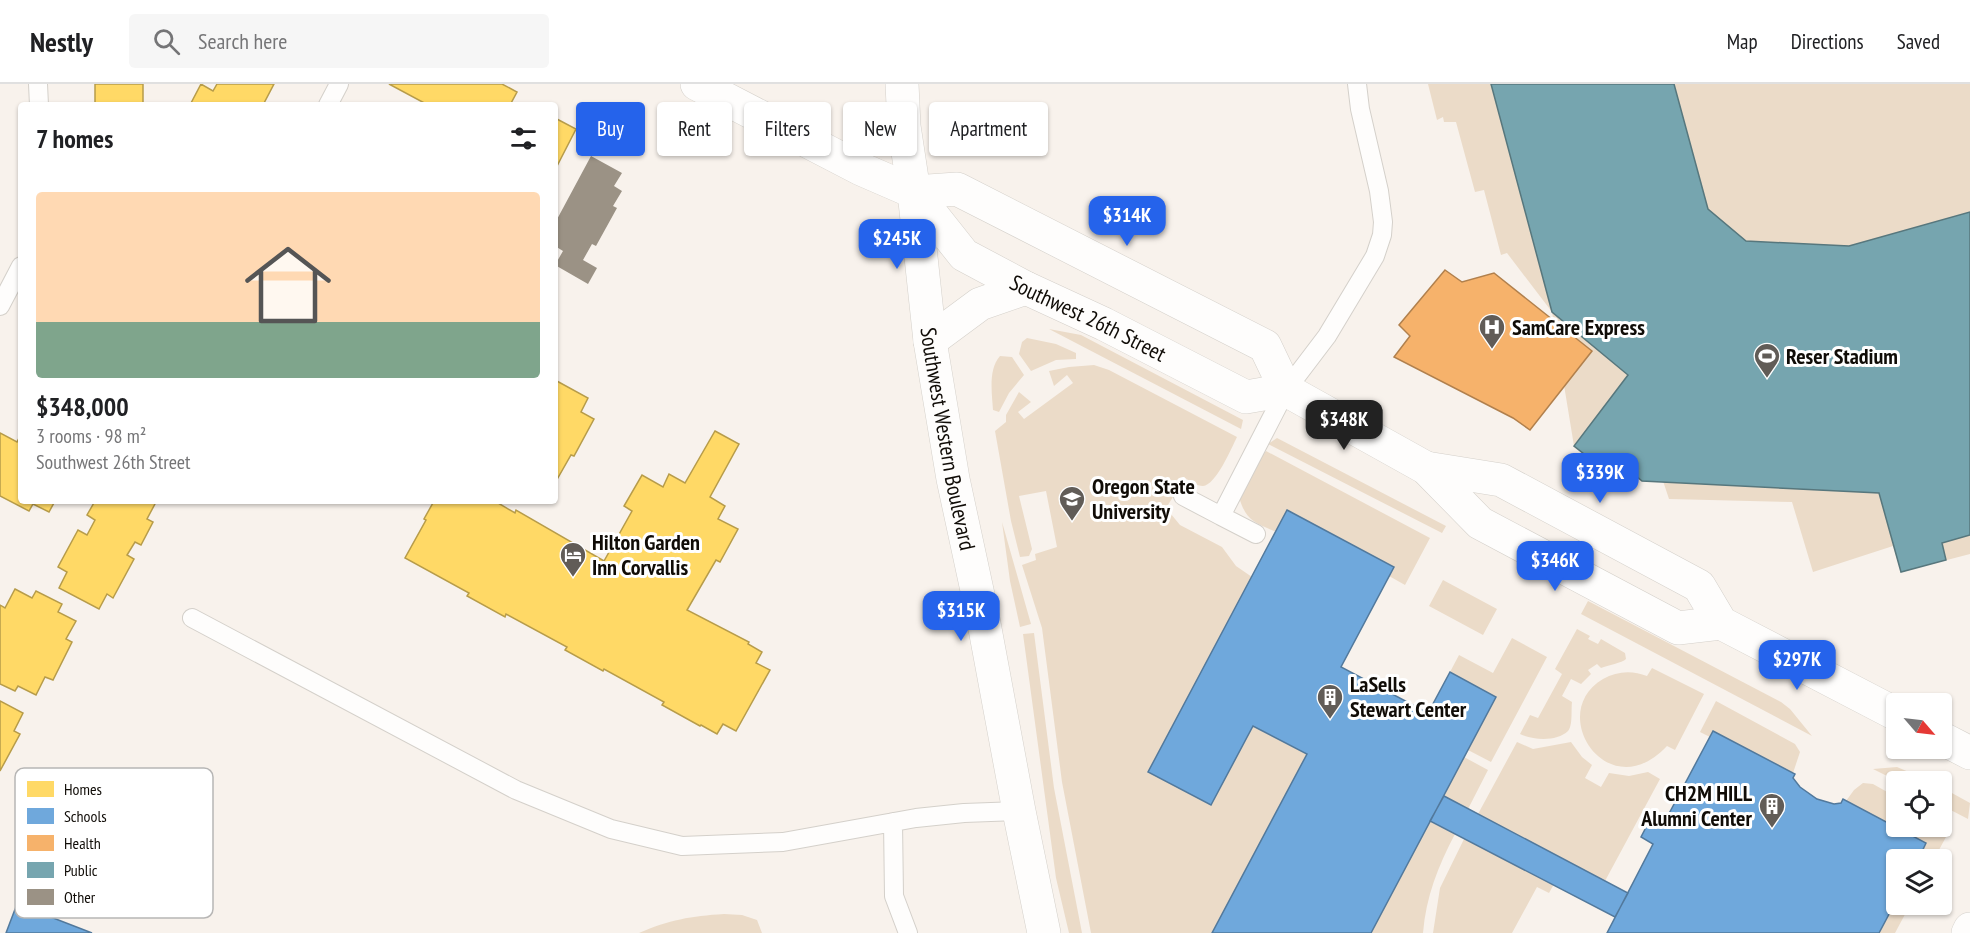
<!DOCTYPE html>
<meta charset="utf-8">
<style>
:root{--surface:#fff;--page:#f6f6f6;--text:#202124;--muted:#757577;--line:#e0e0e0;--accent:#2563eb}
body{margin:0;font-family:"PT Sans Narrow",sans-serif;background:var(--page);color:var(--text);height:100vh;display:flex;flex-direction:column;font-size:22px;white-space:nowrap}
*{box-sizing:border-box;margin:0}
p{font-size:20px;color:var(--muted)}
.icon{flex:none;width:33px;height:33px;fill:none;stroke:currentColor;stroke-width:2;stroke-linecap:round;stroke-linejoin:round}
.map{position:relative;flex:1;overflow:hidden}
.drawer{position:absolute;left:18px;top:18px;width:540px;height:402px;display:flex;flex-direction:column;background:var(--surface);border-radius:6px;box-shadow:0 2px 4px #0004}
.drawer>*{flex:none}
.guide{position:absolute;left:576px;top:18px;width:570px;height:54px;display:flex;gap:12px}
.needle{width:39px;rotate:118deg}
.buttons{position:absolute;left:1886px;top:609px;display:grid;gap:12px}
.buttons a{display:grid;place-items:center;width:66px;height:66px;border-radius:6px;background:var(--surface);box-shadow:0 2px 4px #0004;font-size:30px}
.price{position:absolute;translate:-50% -51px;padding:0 14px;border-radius:12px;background:var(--accent);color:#fff;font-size:20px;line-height:39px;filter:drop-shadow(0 2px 3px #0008)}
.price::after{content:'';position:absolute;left:50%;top:36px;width:18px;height:14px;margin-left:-9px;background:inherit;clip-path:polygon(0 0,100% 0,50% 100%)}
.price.current{background:#222;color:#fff}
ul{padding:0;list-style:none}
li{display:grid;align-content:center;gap:12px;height:318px;padding:0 18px}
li+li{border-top:2px solid var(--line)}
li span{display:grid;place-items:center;height:186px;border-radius:6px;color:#555}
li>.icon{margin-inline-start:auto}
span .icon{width:108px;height:108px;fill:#fffc;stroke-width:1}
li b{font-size:26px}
h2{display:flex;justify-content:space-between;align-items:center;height:72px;padding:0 18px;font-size:26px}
.tag{padding:0 21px;border-radius:6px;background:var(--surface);box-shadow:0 2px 4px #0004;font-size:21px;line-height:54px}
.tag.current{background:var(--accent);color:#fff}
header{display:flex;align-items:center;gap:36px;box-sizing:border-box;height:84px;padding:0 30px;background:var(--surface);border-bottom:2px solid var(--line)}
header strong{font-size:28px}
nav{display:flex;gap:33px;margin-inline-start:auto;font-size:21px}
.search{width:420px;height:54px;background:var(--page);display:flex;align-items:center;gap:15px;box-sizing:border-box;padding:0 21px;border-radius:6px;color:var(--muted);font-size:22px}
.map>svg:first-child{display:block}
.green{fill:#ebdbc8}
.homes{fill:#ffd966;stroke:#b79c4a;stroke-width:1.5}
.schools{fill:#6fa8dc;stroke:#52799c;stroke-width:1.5}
.health{fill:#f6b26b;stroke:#b1804d;stroke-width:1.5}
.public{fill:#76a5af;stroke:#57777d;stroke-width:1.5}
.building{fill:#9b9285}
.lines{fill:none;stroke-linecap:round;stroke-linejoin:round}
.service-casing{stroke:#d4d0ca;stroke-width:20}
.minor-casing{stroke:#d4d0ca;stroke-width:34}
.tertiary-casing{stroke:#d4d0ca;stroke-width:34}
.secondary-casing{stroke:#d4d0ca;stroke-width:34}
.service{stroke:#fefdfc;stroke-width:18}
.minor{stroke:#fefdfc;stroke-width:33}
.tertiary{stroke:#fefdfc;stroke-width:33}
.secondary{stroke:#fefdfc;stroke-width:33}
.labels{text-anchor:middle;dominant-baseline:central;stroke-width:6;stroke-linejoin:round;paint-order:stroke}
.street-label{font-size:22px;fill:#100c07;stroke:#fff}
.poi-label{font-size:22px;font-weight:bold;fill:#100c07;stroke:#fff;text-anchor:start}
.key{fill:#fff;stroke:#b7b6b5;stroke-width:1.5}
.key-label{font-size:16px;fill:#100c07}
</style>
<header>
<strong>Nestly</strong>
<div class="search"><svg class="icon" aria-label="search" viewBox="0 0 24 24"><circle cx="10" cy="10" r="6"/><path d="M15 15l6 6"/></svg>Search here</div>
<nav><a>Map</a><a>Directions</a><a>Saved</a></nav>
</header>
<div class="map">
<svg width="1970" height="849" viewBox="0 0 1970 849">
<rect width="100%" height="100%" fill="#f8f2ec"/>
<path class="green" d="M1428,0H1970V470L1901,488L1893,462L1813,488L1792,418L1669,415L1663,397H1642L1622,380L1612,392L1574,362L1552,228L1507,169L1501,171L1484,106L1475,108L1456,38H1444L1443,33L1437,36Z
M1049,245L1081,251L1243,336L1241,345Z
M1027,254L1056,260L1076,269V275L1056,276L1031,287L1019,270L1022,258Z
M1000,272L1012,273L1024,291L1009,309L999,328L993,326C992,310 988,285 1000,272Z
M1094,281L1109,286L1237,353C1231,365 1216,401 1203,402C1197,402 1190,397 1185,394L1166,424L1180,441L1222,463L1236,482L1252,493L1148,688L1211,721L1253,642L1307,670L1212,849H1091L1062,698L1042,544L1022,481L1036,476L1035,470L1057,463L1046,407L1019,412L1032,465L1029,472L1020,473L1011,437L995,347L1006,338V331L1019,308L1031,318L1018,328L1024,335L1073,299L1067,291L1054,302L1049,287L1069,283Z
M1277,354L1446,442L1442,449L1268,360Z
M1266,367L1430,454L1405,501L1389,492L1394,483L1287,426L1276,448C1254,438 1246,437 1239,413L1255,380Z
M1002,438L1031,540L1020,543L1010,497Z
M1443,496L1497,525L1483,551L1429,522Z
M1588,517L1781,618L1790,625L1812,652L1581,530Z
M1577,545L1590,552L1588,555L1598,560L1601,555L1625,569L1626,575C1622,579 1608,581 1601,584L1597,580L1588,586L1591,590L1581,600L1571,595L1562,612L1572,618C1571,625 1573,642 1568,647C1557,658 1532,656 1520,650L1530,631L1538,634L1562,590L1555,585Z
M1034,549L1054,704L1082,849H1069L1056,794L1023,550Z
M1512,554L1547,573L1491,678L1468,666L1496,613L1450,588L1459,571L1493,589Z
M1652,584L1704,610L1675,666L1667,662C1608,725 1545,629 1603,595C1617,587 1632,586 1647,592Z
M1716,617L1795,660L1800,668L1793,689L1713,647L1710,653L1700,648Z
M1517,658L1533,665L1571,658L1582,673L1592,681L1585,694L1601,703L1609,689L1629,692L1648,688L1660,695L1605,797L1478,730Z
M1464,673L1488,686L1468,725L1444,712Z
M1897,683L1930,697H1897L1873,685Z
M1863,699L1873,700L1896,713V742H1941V736L1952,742L1934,775H1918L1926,759L1846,717L1854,706Z
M1941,703L1970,719L1968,735L1941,721Z
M1430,737L1455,750C1438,782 1426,813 1423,849H1371Z
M1465,753L1554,800L1549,809L1537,803L1512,849H1433L1440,804Z
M1896,817V820L1910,821L1895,849H1879Z
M724,830L742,831L757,836L762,849H639C669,836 691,832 724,830Z"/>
<path class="homes" d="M95,0H143V21H95Z
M201,0L213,7L217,0H274L263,21H190Z
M389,0H502L517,8L510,21H428Z
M555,34L576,45L555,86Z
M555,296L588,314L581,328L594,335L574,372L571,371L555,399Z
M715,347L739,360L710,413L725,422L718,435L738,445L720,478L716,476L687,526L749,558L748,560L762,568L756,579L770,586L736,647L723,640L717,650L701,641L700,642L662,621L664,618L604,585L603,587L565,566L567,563L506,530L505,533L467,512L469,509L405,474L426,436L424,435L434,417H499L498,419L515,429L516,426L604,477L632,427L624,422L642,391L663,403L669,390L685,399Z
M0,349L17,358L21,350V417H55L49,428L33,420L29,427L0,412Z
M95,417L156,418L147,435L153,438L141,461L135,458L127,471L134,475L113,514L107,510L99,525L59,504L67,488L58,483L78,446L87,451L95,436L87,431Z
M15,505L32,514L36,507L62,520L58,528L76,537L66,555L72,558L53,596L45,593L36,611L18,602L15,607L0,600V521L5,524Z
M0,617L23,629L14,647L20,650L0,687Z"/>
<path class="schools" d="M1287,426L1394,483L1341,583L1428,629L1450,588L1496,613L1371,849H1212L1307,670L1253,642L1211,721L1148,688Z
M1713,647L1795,690L1793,694L1800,703L1817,715L1834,720L1841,719L1843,715L1926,759L1918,776H1896V817L1879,849H1607L1653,760L1641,753L1653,730L1665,737Z
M1444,712L1628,809L1615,833L1430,737Z
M17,820L92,849H6Z"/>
<path class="health" d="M1445,186L1462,198L1494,189L1592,267L1530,346L1513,334L1394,273L1410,252L1399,241Z"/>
<path class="public" d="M1491,0H1674L1708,125L1746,157L1849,162L1970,128V451L1942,459L1946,476L1901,488L1879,409L1642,397L1622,380L1612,392L1574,362L1628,291L1552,228Z"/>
<path class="building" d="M591,72L622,89L614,102L622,107L613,122L617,124L596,162L592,160L583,176L597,184L588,200L555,181L563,167L555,162V139Z"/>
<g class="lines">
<g class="service-casing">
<path id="service" d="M38,0L39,21
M328,21L339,0
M0,222L21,182
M1183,412L1221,432
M1256,450L1221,432L1286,306L1327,252L1375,172L1382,151L1383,138L1379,107L1360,25L1357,0
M192,534L516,706L611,745L682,762L783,758L916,734L964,729L1019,727
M893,738L894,812L908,849"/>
</g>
<g class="minor-casing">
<path id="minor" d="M1968,849L1970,845"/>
</g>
<g class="tertiary-casing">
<g id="tertiary">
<path id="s1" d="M697,0L861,85L914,108L964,171L1026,204L1104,240L1246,313L1286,306"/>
<path d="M914,108L957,105L1265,262L1286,306L1426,384L1480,439L1678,544L1721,539"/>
<path d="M930,257L980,220L1026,204"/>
<path d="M1426,384L1501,396L1699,502L1721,539L1896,630"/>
<path d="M1941,654L1970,669"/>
</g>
</g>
<g class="secondary-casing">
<g id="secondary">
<path id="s2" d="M902,0L904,42L914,108L930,257L953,395L983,534L1019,727L1044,849"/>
</g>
</g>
<use href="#service" class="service"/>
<use href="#minor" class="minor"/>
<use href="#tertiary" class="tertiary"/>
<use href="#secondary" class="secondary"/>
</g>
<defs>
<g id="hospital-pin" transform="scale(1.35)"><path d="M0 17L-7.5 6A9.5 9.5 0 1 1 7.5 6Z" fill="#615c57" stroke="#fff"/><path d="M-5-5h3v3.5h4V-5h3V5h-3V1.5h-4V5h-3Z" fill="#fff"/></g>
<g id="stadium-pin" transform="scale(1.35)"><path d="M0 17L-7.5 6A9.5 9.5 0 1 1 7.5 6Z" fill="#615c57" stroke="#fff"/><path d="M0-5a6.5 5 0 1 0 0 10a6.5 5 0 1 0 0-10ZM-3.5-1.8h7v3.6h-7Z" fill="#fff"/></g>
<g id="university-pin" transform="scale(1.35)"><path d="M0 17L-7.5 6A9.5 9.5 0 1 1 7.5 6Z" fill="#615c57" stroke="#fff"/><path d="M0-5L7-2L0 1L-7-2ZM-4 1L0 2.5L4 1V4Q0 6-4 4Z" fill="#fff"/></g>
<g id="hotel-pin" transform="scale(1.35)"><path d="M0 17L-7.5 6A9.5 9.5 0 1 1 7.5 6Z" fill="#615c57" stroke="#fff"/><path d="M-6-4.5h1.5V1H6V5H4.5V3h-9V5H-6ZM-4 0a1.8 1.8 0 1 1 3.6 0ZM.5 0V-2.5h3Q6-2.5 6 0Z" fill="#fff"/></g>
<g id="building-pin" transform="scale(1.35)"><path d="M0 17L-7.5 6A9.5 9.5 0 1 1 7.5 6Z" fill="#615c57" stroke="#fff"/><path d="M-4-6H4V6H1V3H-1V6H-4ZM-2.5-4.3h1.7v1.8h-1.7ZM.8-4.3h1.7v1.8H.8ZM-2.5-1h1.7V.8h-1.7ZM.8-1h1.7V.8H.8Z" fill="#fff"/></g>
</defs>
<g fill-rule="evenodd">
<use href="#hospital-pin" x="1492" y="243"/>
<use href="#stadium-pin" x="1767" y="272"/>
<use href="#university-pin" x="1072" y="415"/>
<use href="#hotel-pin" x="573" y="471"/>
<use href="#building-pin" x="1330" y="613"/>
<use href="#building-pin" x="1772" y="722"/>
</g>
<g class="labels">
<g class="street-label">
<text stroke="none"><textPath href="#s1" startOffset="462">Southwest 26th Street</textPath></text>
<text stroke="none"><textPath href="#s2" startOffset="358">Southwest Western Boulevard</textPath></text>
</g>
<g class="poi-label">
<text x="1512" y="243">SamCare Express</text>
<text x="1786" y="272">Reser Stadium</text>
<text x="1092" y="402">Oregon State<tspan x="1092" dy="25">University</tspan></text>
<text x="592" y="458">Hilton Garden<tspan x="592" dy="25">Inn Corvallis</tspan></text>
<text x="1350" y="600">LaSells<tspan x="1350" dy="25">Stewart Center</tspan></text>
<text x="1752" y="709" text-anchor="end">CH2M HILL<tspan x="1752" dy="25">Alumni Center</tspan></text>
</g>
</g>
<rect x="15" y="684" width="198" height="150" rx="9" class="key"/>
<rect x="27" y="697" width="27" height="16" fill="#ffd966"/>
<rect x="27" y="724" width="27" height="16" fill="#6fa8dc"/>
<rect x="27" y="751" width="27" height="16" fill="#f6b26b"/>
<rect x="27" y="778" width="27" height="16" fill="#76a5af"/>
<rect x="27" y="805" width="27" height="16" fill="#9b9285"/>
<g class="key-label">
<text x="64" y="711">Homes</text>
<text x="64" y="738">Schools</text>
<text x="64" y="765">Health</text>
<text x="64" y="792">Public</text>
<text x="64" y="819">Other</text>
</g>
</svg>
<div class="buttons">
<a><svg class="needle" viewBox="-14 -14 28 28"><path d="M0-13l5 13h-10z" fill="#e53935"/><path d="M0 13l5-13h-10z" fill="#757577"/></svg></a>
<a><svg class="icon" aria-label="locate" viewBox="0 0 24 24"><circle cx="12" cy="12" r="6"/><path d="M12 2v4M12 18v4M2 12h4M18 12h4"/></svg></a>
<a><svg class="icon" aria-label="layers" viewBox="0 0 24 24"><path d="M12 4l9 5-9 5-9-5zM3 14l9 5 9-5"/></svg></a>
</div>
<b class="price" style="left:1127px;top:163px">$314K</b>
<b class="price" style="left:897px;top:186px">$245K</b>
<b class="price current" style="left:1344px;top:367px">$348K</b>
<b class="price" style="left:1600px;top:420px">$339K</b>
<b class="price" style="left:1555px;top:508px">$346K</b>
<b class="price" style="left:961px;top:558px">$315K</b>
<b class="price" style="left:1797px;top:607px">$297K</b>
<div class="guide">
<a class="tag current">Buy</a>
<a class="tag">Rent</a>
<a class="tag">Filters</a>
<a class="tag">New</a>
<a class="tag">Apartment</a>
</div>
<section class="drawer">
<h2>7 homes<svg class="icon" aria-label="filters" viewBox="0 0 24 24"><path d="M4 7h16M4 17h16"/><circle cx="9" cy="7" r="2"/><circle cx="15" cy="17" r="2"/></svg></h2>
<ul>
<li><span style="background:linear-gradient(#ffd9b3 70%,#7fa58c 0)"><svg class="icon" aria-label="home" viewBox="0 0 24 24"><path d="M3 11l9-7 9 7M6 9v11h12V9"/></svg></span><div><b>$348,000</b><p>3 rooms · 98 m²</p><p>Southwest 26th Street</p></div></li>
</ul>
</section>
</div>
